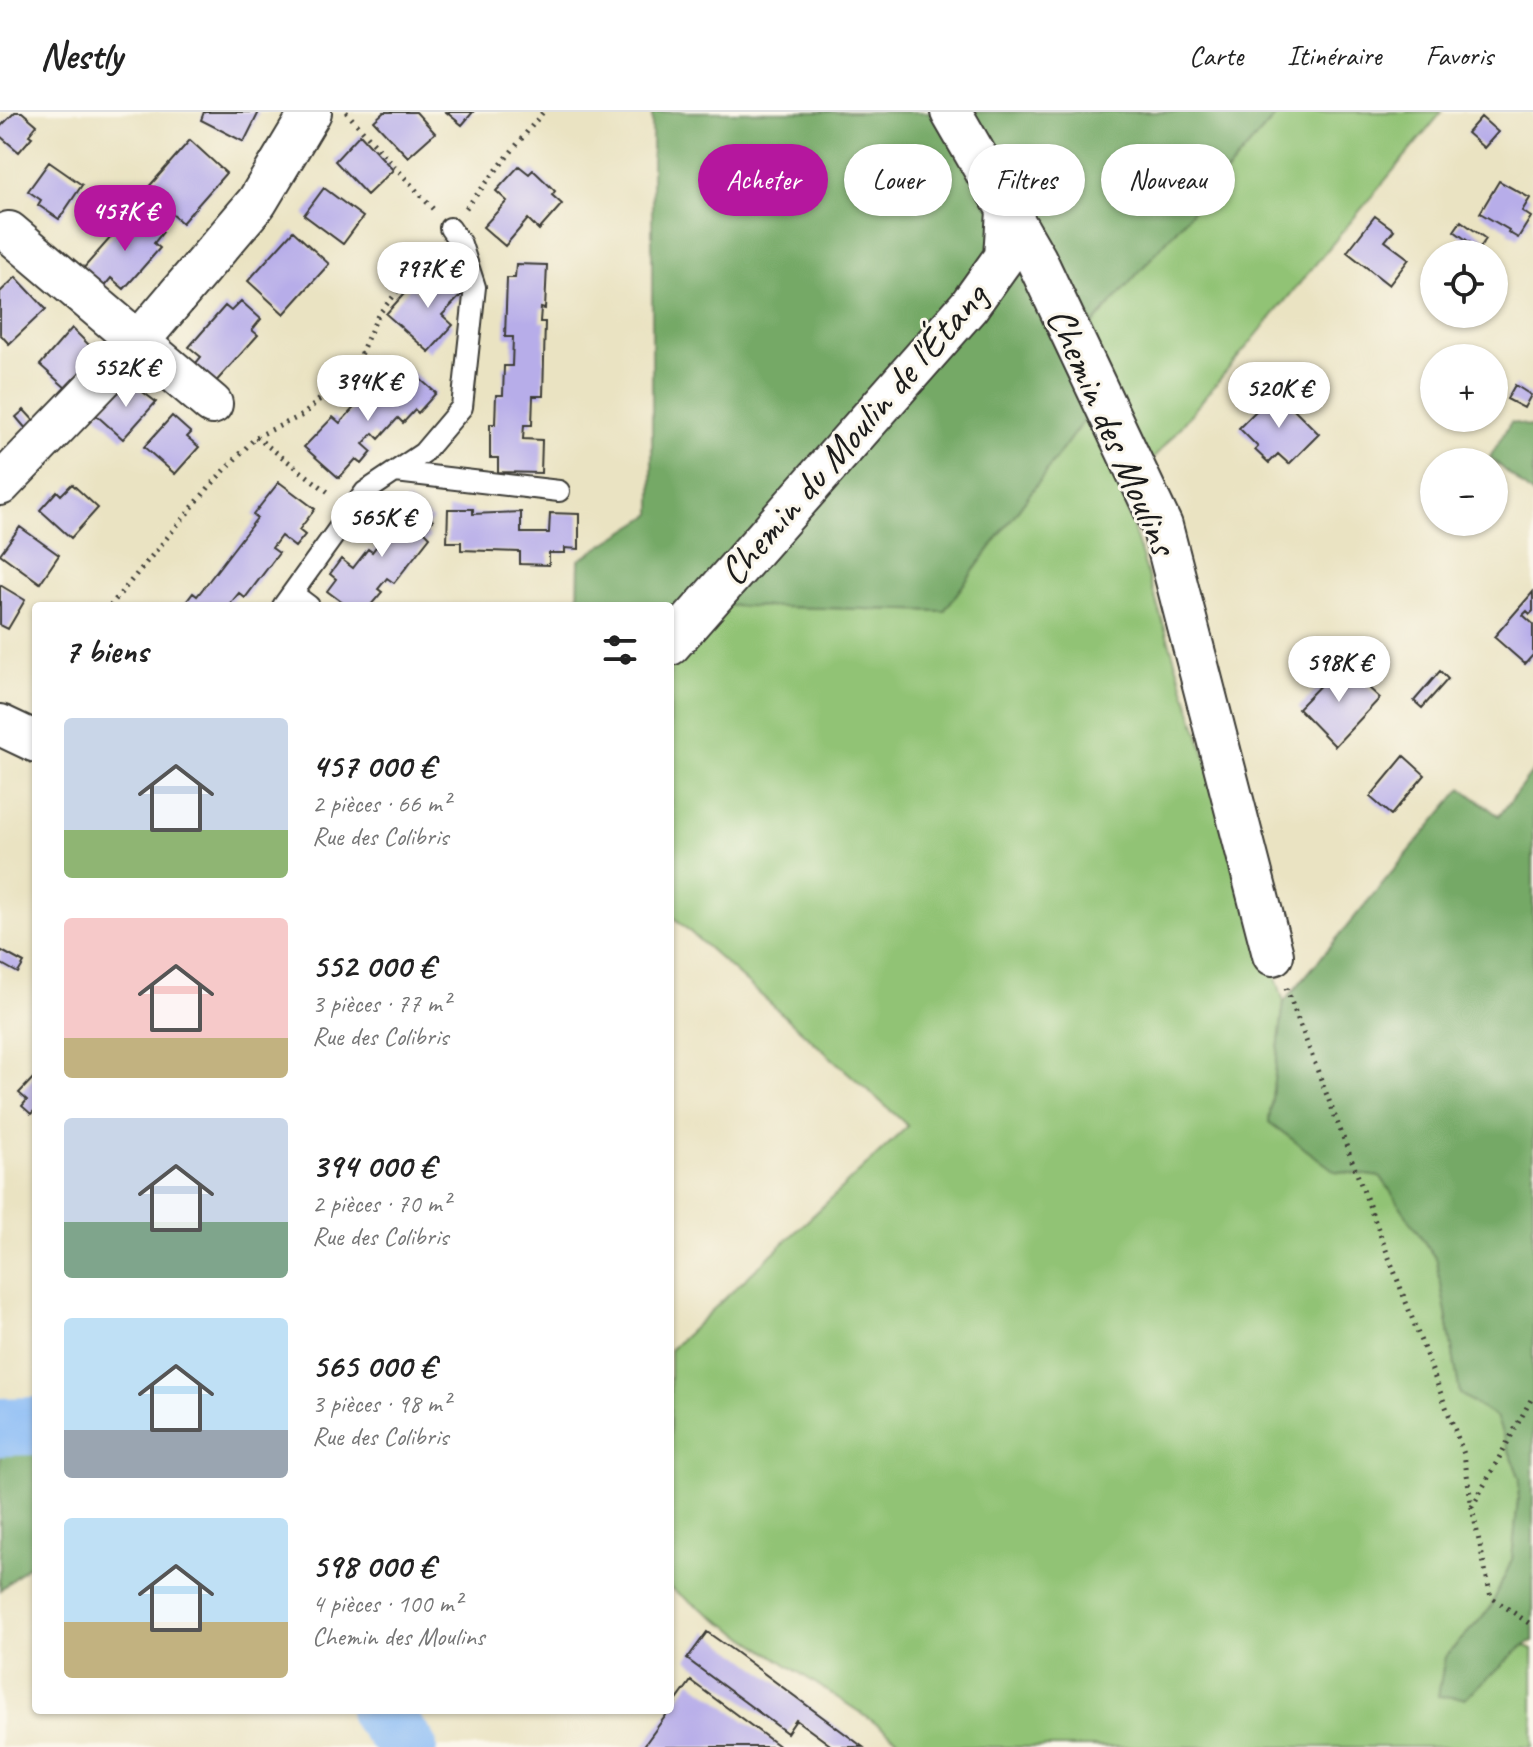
<!DOCTYPE html>
<html lang="fr">
<meta charset="utf-8">
<style>
:root{--surface:#fff;--page:#f2f2f2;--text:#222;--muted:#767676;--line:#e0e0e0;--accent:#b5179e}
body{margin:0;font-family:Caveat,sans-serif;background:var(--page);color:var(--text);height:100vh;display:flex;flex-direction:column;font-size:30px;white-space:nowrap}
*{box-sizing:border-box;margin:0}
p{font-size:26px;color:var(--muted)}
.icon{flex:none;width:44px;height:44px;fill:none;stroke:currentColor;stroke-width:2;stroke-linecap:round;stroke-linejoin:round}
.map{position:relative;flex:1;overflow:hidden}
.side{position:absolute;left:32px;top:490px;width:642px;height:1112px;display:flex;flex-direction:column;background:var(--surface);border-radius:8px;box-shadow:0 2px 6px #0004}
.side>*{flex:none}
.top-card{position:absolute;left:698px;top:32px;width:714px;height:72px;display:flex;gap:16px}
.buttons{position:absolute;left:1420px;top:128px;display:grid;gap:16px}
.buttons a{display:grid;place-items:center;width:88px;height:88px;border-radius:50%;background:var(--surface);box-shadow:0 2px 6px #0004;font-size:40px}
.price{position:absolute;translate:-50% -68px;padding:0 18px;border-radius:28px;background:#fff;color:#222;font-size:26px;line-height:52px;filter:drop-shadow(0 2px 4px #0008)}
.price::after{content:'';position:absolute;left:50%;top:48px;width:24px;height:18px;margin-left:-12px;background:inherit;clip-path:polygon(0 0,100% 0,50% 100%)}
.price.on{background:var(--accent);color:#fff}
ul{padding:0;list-style:none}
li{display:flex;align-items:center;gap:24px;height:200px;padding:0 32px}
li span{display:grid;place-items:center;flex:none;width:224px;height:160px;border-radius:8px;color:#555}
li>.icon{margin-inline-start:auto}
span .icon{width:96px;height:96px;fill:#fffc;stroke-width:1}
li b{font-size:34px}
h2{display:flex;justify-content:space-between;align-items:center;height:96px;padding:0 32px;font-size:34px}
.chip{padding:0 28px;border-radius:36px;background:var(--surface);box-shadow:0 2px 6px #0004;font-size:28px;line-height:72px}
.chip.on{background:var(--accent);color:#fff}
header{display:flex;align-items:center;gap:48px;box-sizing:border-box;height:112px;padding:0 40px;background:var(--surface);border-bottom:2px solid var(--line)}
header strong{font-size:38px}
nav{display:flex;gap:44px;margin-inline-start:auto;font-size:28px}
.map>svg:first-child{display:block}
.green{fill:#91c374;stroke:#567048;stroke-width:2}
.forest{fill:#74a966;stroke:#486241;stroke-width:2}
.lines{fill:none;stroke-linecap:round;stroke-linejoin:round}
.river{stroke:#89bbf6;stroke-width:58}
.building{fill:#b7ade9}
.lane-casing{stroke:#3b3a35;stroke-width:24}
.street-casing{stroke:#3b3a35;stroke-width:44}
.path{stroke:#3b3a35;stroke-width:5;stroke-dasharray:2 6;stroke-linecap:butt}
.lane{stroke:#fff;stroke-width:20}
.street{stroke:#fff;stroke-width:40}
.labels{text-anchor:middle;dominant-baseline:central;stroke-width:6;stroke-linejoin:round;paint-order:stroke}
.street-label{font-size:40px;fill:#1c1c1c;stroke:#fbf7ec}
</style>
<header>
<strong>Nestly</strong>
<nav><a>Carte</a><a>Itinéraire</a><a>Favoris</a></nav>
</header>
<div class="map">
<svg width="1533" height="1635" viewBox="0 0 1533 1635">
<rect width="100%" height="100%" fill="#fbf7ec"/>
<filter id="ink" filterUnits="userSpaceOnUse"><feTurbulence type="fractalNoise" baseFrequency=".0125" numOctaves="2"/><feDisplacementMap in="SourceGraphic" scale="16" xChannelSelector="R" yChannelSelector="G"/><feConvolveMatrix kernelMatrix="1 2 1 2 8 2 1 2 1" color-interpolation-filters="sRGB"/></filter>
<filter id="wash" filterUnits="userSpaceOnUse"><feTurbulence type="fractalNoise" baseFrequency=".006" numOctaves="4" result="noise"/><feDisplacementMap in="SourceGraphic" scale="32" xChannelSelector="R" yChannelSelector="G"/><feGaussianBlur stdDeviation="1.8" result="paint"/><feColorMatrix in="noise" values="0 0 0 0 0 0 0 0 0 0 0 0 0 0 0 0 0 1.4 0 .05"/><feComposite in="paint" operator="in"/></filter>
<g filter="url(#wash)">
<rect width="100%" height="100%" fill="#eae3c2"/>
<path class="green" d="M1279,0H1442L1151,350L1082,225Z
M1094,294L1284,890L1269,1010L1335,1058L1381,1065L1437,1149L1460,1282L1496,1305L1520,1367L1512,1448L1490,1497L1445,1545L1465,1586L1524,1533L1533,1537V1635H909L864,1603L670,1476V1238L908,1014L670,802V533L704,493L944,499Z"/>
<path class="forest" d="M652,0H1279L1082,225L1075,229L1086,305L944,499L704,493L670,503V494H578L579,448L652,402Z
M1511,310L1533,315V383L1490,345Z
M1533,659V1529L1524,1533L1465,1586L1438,1584L1445,1545L1490,1497L1512,1448L1520,1367L1496,1305L1460,1282L1437,1149L1381,1065L1335,1059L1269,1010L1284,890L1462,676L1499,704Z
M19,1287L36,1295V1447L0,1478V1291Z"/>
<g class="lines">
<path class="river" d="M0,1315L36,1314
M378,1598L408,1635"/>
</g>
<g id="blocks">
<path class="building" d="M15,0H22L37,13L29,23L32,25L19,40L0,24V15Z
M204,0H259L244,30L201,8Z
M384,0H416L435,21L408,45L374,9Z
M446,0H473L462,13Z
M1481,5L1498,20L1484,36L1467,21Z
M360,22L393,58L367,83L335,49Z
M190,28L226,61L182,111L146,78Z
M49,50L82,73L59,107L38,93L41,88L28,79Z
M519,54L529,62L533,58L555,79L552,83L562,92L539,118L528,107L505,134L483,115L507,89L496,79Z
M1499,69L1530,86L1522,99L1531,105L1518,126L1508,120L1509,118L1480,101Z
M324,76L363,105L343,132L304,103Z
M143,102L163,120L154,131L160,136L124,177L111,166L102,177L82,158L127,107L133,113Z
M1375,104L1394,118L1385,129L1409,147L1389,173L1347,140Z
M1461,109L1486,127L1479,137L1454,119Z
M293,119L329,152L284,202L248,169Z
M516,152L547,153L545,197L541,196L540,210H545L543,284H533L532,313H524L523,327L542,328L541,361L498,360V346H490V312H495L496,283H503L504,254H512L513,225H505L507,166H515Z
M445,157L467,177L442,203L453,213L429,240L386,202L411,174L422,184Z
M16,165L46,197L9,232L0,222V180Z
M241,189L261,207L252,218L258,223L212,274L192,256L201,245L189,235L225,194L231,199Z
M72,216L98,242L67,277L40,253Z
M411,259L436,281L418,301L415,298L403,311L398,306L379,327L373,321L363,332L372,340L362,352L356,347L339,366L304,335L333,305L340,311L368,280L376,286L395,264L402,270Z
M127,268L156,290L123,327L96,303Z
M1515,273L1531,283L1524,296L1507,287Z
M1276,279L1319,322L1289,352L1278,342L1269,351L1255,338L1258,335L1239,316Z
M24,298L36,311L27,318L16,305Z
M172,304L191,321L187,325L199,335L175,362L144,335Z
M279,370L315,397L299,418L305,423L295,435L281,424L272,436L279,441L245,486L239,481L230,492L232,494H183L193,481L197,484L205,474L257,406L253,403Z
M72,372L98,396L71,426L40,398L57,379L61,383Z
M407,387L433,408L424,419L430,425L394,471L387,466L378,477L382,480L370,494H347L327,479L336,467L330,462L341,447L353,456L368,437L372,440L395,410L391,408Z
M448,397H473V402L521,400V421H549L550,401L579,402V437L565,436V441H549V453L520,452V440L461,438V430H447Z
M20,415L59,443L40,471L0,442Z
M0,473L25,488L8,517L0,513Z
M1533,480V499L1530,502L1527,499L1523,503L1533,512V543L1525,552L1494,525Z
M1342,551L1380,586L1335,634L1298,596Z
M1440,559L1448,567L1422,596L1414,589Z
M1404,644L1425,663L1391,703L1370,685Z
M0,838L24,851L18,861L0,851Z
M36,963V997L31,1002L22,994L27,988L19,981Z
M707,1520L734,1539L863,1635H833L796,1608L787,1621L687,1547Z
M691,1569L780,1635H643Z"/>
</g>
</g>
<g filter="url(#ink)">
<use href="#blocks" fill-opacity="0" stroke="#3b3a35" stroke-width="2"/>
<g class="lines">
<g class="lane-casing">
<path id="lane" d="M396,360L559,379
M293,482L309,494
M283,494L365,380L423,341L462,295L475,175L461,132L450,116"/>
</g>
<g class="street-casing">
<path id="street" d="M951,0L1036,147L1162,414L1273,843
M9,120L212,292
M0,373L139,229L257,90L311,0
M670,533L969,194L1004,145L1007,99
M0,613L36,630"/>
</g>
<path class="path" d="M346,0L433,97
M466,96L543,0
M256,325L332,383
M110,494L210,374L256,325L303,303L355,254L378,203L434,135
M1286,876L1464,1342L1472,1396L1491,1485L1533,1514
M1472,1395L1533,1284"/>
<use href="#lane" class="lane"/>
<use href="#street" class="street"/>
</g>
</g>
<g class="labels">
<g class="street-label">
<text transform="translate(1112 319) rotate(66)">Chemin des Moulins</text>
<text transform="translate(853 322) rotate(-49)">Chemin du Moulin de l'Étang</text>
</g>
</g>
</svg>
<div class="buttons">
<a><svg class="icon" aria-label="locate" viewBox="0 0 24 24"><circle cx="12" cy="12" r="6"/><path d="M12 2v4M12 18v4M2 12h4M18 12h4"/></svg></a>
<a>+</a>
<a>−</a>
</div>
<b class="price on" style="left:125px;top:141px">457K €</b>
<b class="price" style="left:428px;top:198px">797K €</b>
<b class="price" style="left:126px;top:297px">552K €</b>
<b class="price" style="left:368px;top:311px">394K €</b>
<b class="price" style="left:1279px;top:318px">520K €</b>
<b class="price" style="left:382px;top:447px">565K €</b>
<b class="price" style="left:1339px;top:592px">598K €</b>
<div class="top-card">
<a class="chip on">Acheter</a>
<a class="chip">Louer</a>
<a class="chip">Filtres</a>
<a class="chip">Nouveau</a>
</div>
<section class="side">
<h2>7 biens<svg class="icon" aria-label="filters" viewBox="0 0 24 24"><path d="M4 7h16M4 17h16"/><circle cx="9" cy="7" r="2"/><circle cx="15" cy="17" r="2"/></svg></h2>
<ul>
<li><span style="background:linear-gradient(#c9d6e8 70%,#8fb573 0)"><svg class="icon" aria-label="home" viewBox="0 0 24 24"><path d="M3 11l9-7 9 7M6 9v11h12V9"/></svg></span><div><b>457 000 €</b><p>2 pièces · 66 m²</p><p>Rue des Colibris</p></div></li>
<li><span style="background:linear-gradient(#f6c9c9 75%,#c2b280 0)"><svg class="icon" aria-label="home" viewBox="0 0 24 24"><path d="M3 11l9-7 9 7M6 9v11h12V9"/></svg></span><div><b>552 000 €</b><p>3 pièces · 77 m²</p><p>Rue des Colibris</p></div></li>
<li><span style="background:linear-gradient(#c9d6e8 65%,#7fa58c 0)"><svg class="icon" aria-label="home" viewBox="0 0 24 24"><path d="M3 11l9-7 9 7M6 9v11h12V9"/></svg></span><div><b>394 000 €</b><p>2 pièces · 70 m²</p><p>Rue des Colibris</p></div></li>
<li><span style="background:linear-gradient(#bfe0f5 70%,#9aa5b1 0)"><svg class="icon" aria-label="home" viewBox="0 0 24 24"><path d="M3 11l9-7 9 7M6 9v11h12V9"/></svg></span><div><b>565 000 €</b><p>3 pièces · 98 m²</p><p>Rue des Colibris</p></div></li>
<li><span style="background:linear-gradient(#bfe0f5 65%,#c2b280 0)"><svg class="icon" aria-label="home" viewBox="0 0 24 24"><path d="M3 11l9-7 9 7M6 9v11h12V9"/></svg></span><div><b>598 000 €</b><p>4 pièces · 100 m²</p><p>Chemin des Moulins</p></div></li>
</ul>
</section>
</div>
